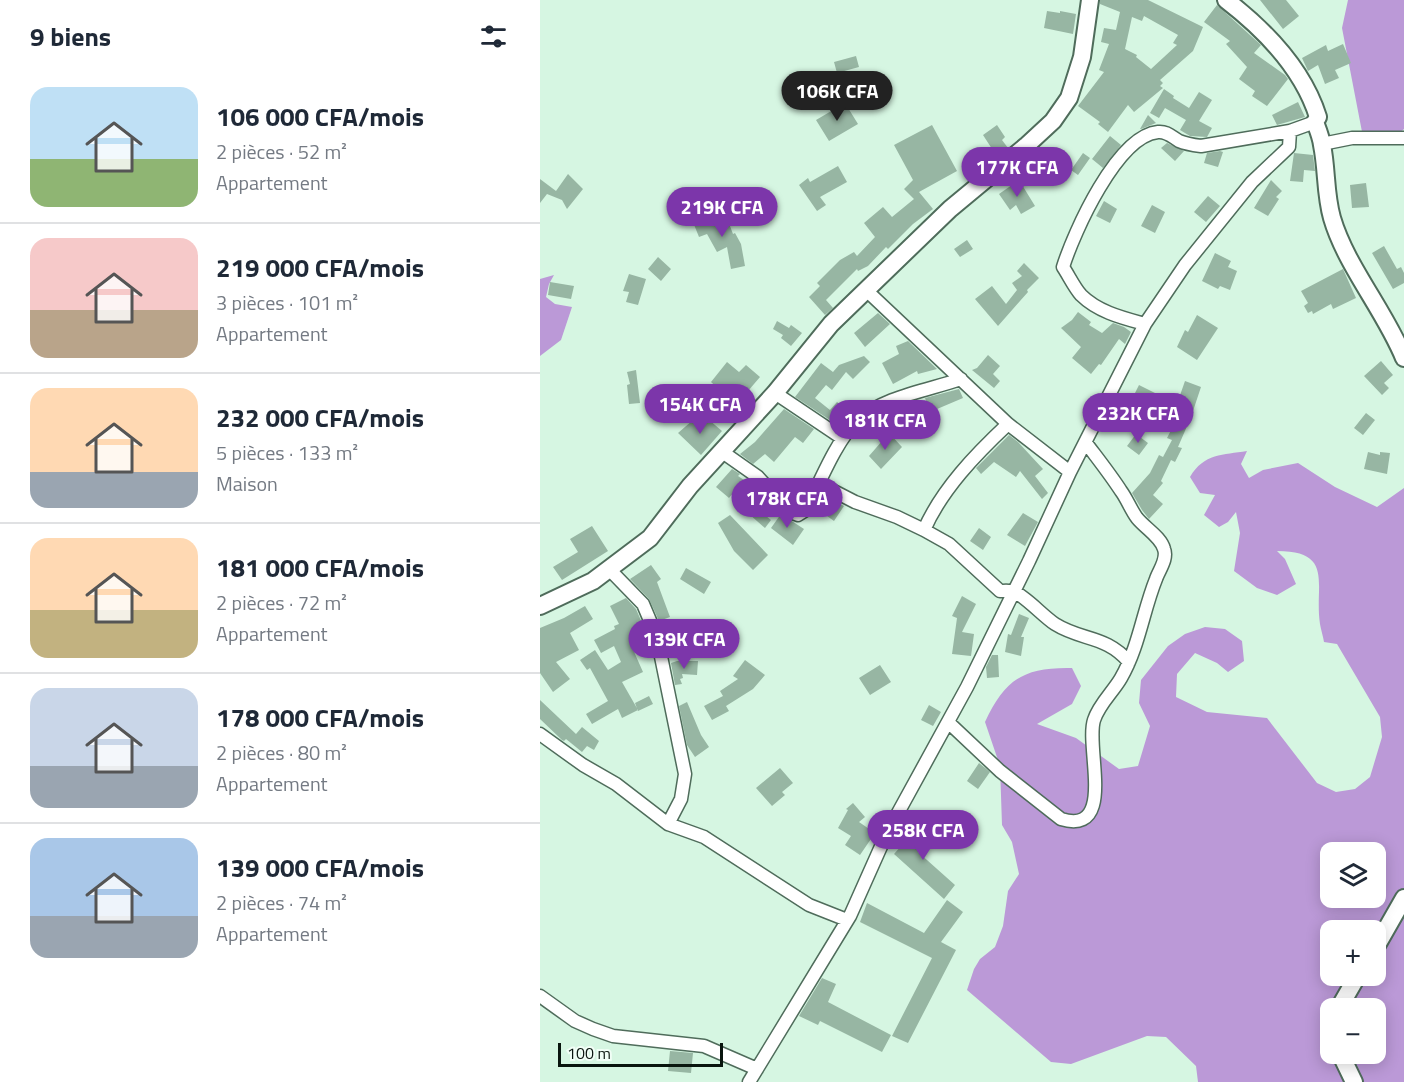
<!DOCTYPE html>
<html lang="fr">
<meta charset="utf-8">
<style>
:root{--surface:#fff;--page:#f2f2f3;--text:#1f2937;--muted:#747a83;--line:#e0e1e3;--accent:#7c36aa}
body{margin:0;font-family:"Titillium Web",sans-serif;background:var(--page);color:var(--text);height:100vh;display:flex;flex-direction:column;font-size:22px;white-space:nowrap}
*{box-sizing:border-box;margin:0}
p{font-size:20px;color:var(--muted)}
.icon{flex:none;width:33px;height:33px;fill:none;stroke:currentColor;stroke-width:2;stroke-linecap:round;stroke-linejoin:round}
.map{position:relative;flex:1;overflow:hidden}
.sheet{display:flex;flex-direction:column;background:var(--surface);width:540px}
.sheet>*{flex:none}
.fabs{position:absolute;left:780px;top:842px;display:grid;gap:12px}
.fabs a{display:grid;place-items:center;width:66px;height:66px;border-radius:12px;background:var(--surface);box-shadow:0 3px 15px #0003;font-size:30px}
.scale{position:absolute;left:18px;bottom:15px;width:165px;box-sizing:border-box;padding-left:6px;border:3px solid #09150e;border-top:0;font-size:16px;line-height:21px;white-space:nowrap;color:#09150e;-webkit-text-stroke:4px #f1fef6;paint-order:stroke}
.price{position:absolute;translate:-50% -51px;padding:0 14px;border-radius:21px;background:var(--accent);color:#fff;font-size:20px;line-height:39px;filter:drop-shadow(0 2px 3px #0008)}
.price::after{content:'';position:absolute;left:50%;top:36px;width:18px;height:14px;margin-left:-9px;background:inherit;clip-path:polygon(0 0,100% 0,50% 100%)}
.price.active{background:#222;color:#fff}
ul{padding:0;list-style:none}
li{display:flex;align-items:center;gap:18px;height:150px;padding:0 30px}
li+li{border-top:2px solid var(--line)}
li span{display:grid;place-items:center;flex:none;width:168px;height:120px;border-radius:18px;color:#555}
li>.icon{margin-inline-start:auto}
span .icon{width:72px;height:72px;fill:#fffc;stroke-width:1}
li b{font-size:26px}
h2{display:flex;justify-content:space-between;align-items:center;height:72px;padding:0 30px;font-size:26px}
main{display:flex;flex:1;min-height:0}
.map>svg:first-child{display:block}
.forest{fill:#bb99d7;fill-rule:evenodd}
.building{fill:#97b6a3;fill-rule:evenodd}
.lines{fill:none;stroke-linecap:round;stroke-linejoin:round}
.street-casing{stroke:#4f6c5b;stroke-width:15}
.secondary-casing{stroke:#4f6c5b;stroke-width:20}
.street{stroke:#fff;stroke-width:12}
.secondary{stroke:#fff;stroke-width:16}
</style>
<main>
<section class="sheet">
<h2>9 biens<svg class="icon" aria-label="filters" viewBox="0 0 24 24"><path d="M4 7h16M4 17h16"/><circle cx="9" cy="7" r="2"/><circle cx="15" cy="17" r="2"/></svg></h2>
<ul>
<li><span style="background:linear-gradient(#bfe0f5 60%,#8fb573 0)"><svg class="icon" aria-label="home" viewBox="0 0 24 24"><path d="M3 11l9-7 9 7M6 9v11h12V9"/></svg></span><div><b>106 000 CFA/mois</b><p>2 pièces · 52 m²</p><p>Appartement</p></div></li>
<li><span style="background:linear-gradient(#f6c9c9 60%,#b9a48a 0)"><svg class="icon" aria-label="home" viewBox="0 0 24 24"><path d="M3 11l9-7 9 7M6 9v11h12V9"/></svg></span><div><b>219 000 CFA/mois</b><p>3 pièces · 101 m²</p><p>Appartement</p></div></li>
<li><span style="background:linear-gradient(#ffd9b3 70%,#9aa5b1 0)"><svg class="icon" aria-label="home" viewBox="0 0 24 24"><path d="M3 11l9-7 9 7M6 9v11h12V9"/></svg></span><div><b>232 000 CFA/mois</b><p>5 pièces · 133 m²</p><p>Maison</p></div></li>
<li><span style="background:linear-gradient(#ffd9b3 60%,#c2b280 0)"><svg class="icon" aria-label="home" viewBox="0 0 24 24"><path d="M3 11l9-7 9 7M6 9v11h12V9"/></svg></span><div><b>181 000 CFA/mois</b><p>2 pièces · 72 m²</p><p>Appartement</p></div></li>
<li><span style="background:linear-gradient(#c9d6e8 65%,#9aa5b1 0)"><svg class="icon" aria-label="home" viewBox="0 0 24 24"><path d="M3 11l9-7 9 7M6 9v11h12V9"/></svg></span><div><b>178 000 CFA/mois</b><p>2 pièces · 80 m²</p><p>Appartement</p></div></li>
<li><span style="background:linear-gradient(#a9c7e8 65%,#9aa5b1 0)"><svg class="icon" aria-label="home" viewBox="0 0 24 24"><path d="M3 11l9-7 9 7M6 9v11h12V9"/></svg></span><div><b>139 000 CFA/mois</b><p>2 pièces · 74 m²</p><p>Appartement</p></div></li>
</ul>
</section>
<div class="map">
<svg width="864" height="1082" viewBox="0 0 864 1082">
<rect width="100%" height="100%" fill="#d6f6e2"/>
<path class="forest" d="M808,0H864V129L845,145L823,137L802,28Z
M14,275L9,284L6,297L15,304L32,307L21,340L0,356V279Z
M707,451L701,464L709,478L723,470L758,463L795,487L837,507L864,488V1082H658L656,1066L626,1037L607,1036L531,1064L511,1062L427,990L434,969L440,959L455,947L463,926L468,891L479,874L472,842L462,825L460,766L445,722C465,679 484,667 532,668L541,686L532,704L497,724L536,738L579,769L598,766L610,726L599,703L601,680L628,646L645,634L665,627L685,629L702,641L704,661L688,672L677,663L655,653L637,674L636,697L667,712L727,718L777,783L796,792L815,789L830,777L842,737L840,717L797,644L784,642C783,636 781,630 780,624C774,585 795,551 737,551L745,559L756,584L737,595L717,588L694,571L700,533L696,512L688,522L679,527L664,515L675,495L660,493L650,477C664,453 683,455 707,451ZM790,852H836V897H790ZM790,930H836V975H790ZM790,1008H836V1053H790Z"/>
<path class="building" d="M560,0H608L663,27L653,51L620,80L623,83L620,86L623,88L594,112L588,105L568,132L558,124L560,122L538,106L564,72L559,70L569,44L561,42L564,28L576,30L580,12L560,4ZM604,16L638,35L633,43L637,45L611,69L596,57L597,55L585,49L592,17L602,21Z
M720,0H746L759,16L743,29Z
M677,5L721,45L714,53L745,75L748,79L727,106L712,96L715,91L699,79L707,67L686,44L690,41L664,22Z
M507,11L520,13V11L536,14L533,34L504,28Z
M803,44L811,63L795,70L799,78L785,84L778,65L768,71L762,58L786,45L788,51Z
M316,56L319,67L297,73L294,62Z
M338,73L341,89L324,91L322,76Z
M624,89L634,96L633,98L649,108L659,92L672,100L659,121L672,128L667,137L650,136L640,130L646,120L625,108L619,118L610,113Z
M758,102L765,117L737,125L732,115Z
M305,103L318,124L289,141L276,120Z
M608,115L616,123L601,129H600Z
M392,125L417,171L379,192L393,209L373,224L348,249L346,247L328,266L318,271L317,269L286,300L293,308L285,315L269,297L280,286L277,283L300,260L314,252L317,256L335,237L324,223L343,207L352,217L374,199L364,189L373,180L354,145Z
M457,125L465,137L462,140L468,148L445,167L441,162L454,152L443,135Z
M570,136L581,145L563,168L552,159Z
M627,143L644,151L635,161L621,148Z
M680,151L683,152L678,167L664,163L667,153Z
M543,153L550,158L538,175L531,170Z
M754,153L773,155L775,171L764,170L763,182L750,181Z
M298,166L307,182L280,197L286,205L277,211L259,185L268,178L270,182Z
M28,174L43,189L27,209L22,200L7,194L0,203V179L16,191Z
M479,180L495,206L481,214L476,205L470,210L459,194Z
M731,180L742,191L736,197L739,199L728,216L714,208Z
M826,183L829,207L812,208L810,185Z
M668,196L680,206L666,222L654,212Z
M564,201L577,209L570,223L556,216Z
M612,205L625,212L615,233L601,226Z
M185,213L193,234L195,233L201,244L205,266L191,269L187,247L177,252L167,234L159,237L153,222L174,214L175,217Z
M427,240L433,249L420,257L414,249Z
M844,246L857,269L861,267L864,273V283L853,289L832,253Z
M675,253L691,261L688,267L697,271L690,290L680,286L678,289L662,281Z
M118,257L131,269L121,281L108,269Z
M484,263L499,278L487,290L488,292L458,326L435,299L452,286L466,304L477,290L472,283L482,276L477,271Z
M803,269L816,298L793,309L791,304L773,314L772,311L768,313L764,306L768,303L761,291Z
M89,274L106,279L98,305L86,302L89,292L83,291Z
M10,282L34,286L31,299L8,295Z
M538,312L551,322L549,325L562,333L573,323L584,327L591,332L585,344L579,339L561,365L559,364L551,374L532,358L541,347L521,328L532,320Z
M338,313L350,324L325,347L314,333Z
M657,315L678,328L657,360L637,347L645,330L648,332Z
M237,321L249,328L251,325L262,333L251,346L241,338L243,335L233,329Z
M368,341L397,369L378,374L377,371L353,384L342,363L359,354L356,346Z
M448,355L460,366L453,374L460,381L454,388L432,370L437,368Z
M324,356L330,362L313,379L306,372L292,390L286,385L275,398L290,410L297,402L305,408L293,422L255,397L281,363L293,372L299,365Z
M841,361L853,375L844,383L849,388L842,395L824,376Z
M187,362L199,372L206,365L220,377L196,405L171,382Z
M96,370L100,403L89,404L87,385L90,384L87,372Z
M645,381L661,387L651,417L638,447L642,448L635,462L631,460L621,481L623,483L613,495L623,504L609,519L602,510L592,493L610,473L619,455L623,457L632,440L627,438L644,405L638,401Z
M599,385L617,394L606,416L588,407Z
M419,389L423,398L390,412L385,398Z
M244,409L274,429L263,443L255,437L234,462L225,454L213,464L200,454L215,442Z
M826,413L835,420L823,435L814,428Z
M168,419L182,431L161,455L138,433L153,420L161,429Z
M349,433L362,447L341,469L329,456Z
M596,434L608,443L599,455L587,446Z
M469,435L478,442L503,469L495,476L508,493L502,499L480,471L476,477L454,462L441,474L436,468Z
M828,452L840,455V452L850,453L847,474L824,469Z
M192,469L200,474L198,476L204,480L189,498L176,487Z
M283,495L304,506L294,521L276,508Z
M215,507L231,520L225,528L209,514Z
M483,513L498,522L485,546L467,535Z
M241,514L264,529L253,545L231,528Z
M190,515L228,555L213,570L194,551L178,523Z
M52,526L68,551L22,580L13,567L38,552L30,539Z
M439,528L451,537L443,550L430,541Z
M111,565L121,579L117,582L130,617L119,621L109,599L90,579Z
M146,568L171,582L164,594L140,579Z
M422,596L436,604L422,632L434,634L431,656L412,654L417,618L412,616Z
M86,598L96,609L109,639L91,645L103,672L82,682L98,710L82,718L78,709L52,724L46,714L68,701L50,668L47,670L40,660L55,650L68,670L81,662L74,646L61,653L54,640L75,629L74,626L79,624L70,606Z
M45,606L53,619L30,633L39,650L16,662L30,679L13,692L0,673V628L24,618Z
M479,614L489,618L481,637H484L481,656L465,652L468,634L471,635Z
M180,625L196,640L184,653L168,638Z
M452,655H458L459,677L447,678L446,667Z
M205,660L225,675L213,689L186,706L189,711L172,720L164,706L183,696L180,691L198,679L193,676Z
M137,661H158L157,675L142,674L143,678L140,679L142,684L135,685L131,663Z
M340,665L351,682L330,695L319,678Z
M109,696L113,704L98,711L95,703Z
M0,700L36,734L42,727L59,741L54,750L47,746L42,752L26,739L24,741L22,740L0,719Z
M147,702L161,735L169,747L155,757L147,745L139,706Z
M389,705L401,712L393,726L381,720Z
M439,763L450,772L438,789L427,781Z
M240,768L253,783L242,792L245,795L232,806L216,788Z
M313,803L325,817L319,822L335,833L320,855L305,845L311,836L298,828L308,810L306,809Z
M412,810L419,815L405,836L398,831Z
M378,821L393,831L378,852L415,885L404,899L354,854L370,836Z
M407,900L423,912L401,942L416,950L368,1043L352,1036L392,958L320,922L327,903L384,933Z
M282,978L296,984L288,1002L351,1035L342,1052L280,1021L278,1025L259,1016Z
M130,1051L153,1053L151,1073L128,1071Z"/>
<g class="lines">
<g class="street-casing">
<path id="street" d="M782,144L812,138H864
M326,290L468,424L530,472
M605,324C583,318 558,312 541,295C534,287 529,276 523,267C534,232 577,136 618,132C627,131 632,137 639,141C646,144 653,145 661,146L750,131
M235,393L302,438
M181,451L218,477L250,512L258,515L266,510C279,484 297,439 317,421C342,397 389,390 421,379
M280,484L315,502L357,517L384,530L409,544L460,591C464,591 470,590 474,592C484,595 504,617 515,624C542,641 566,635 589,662
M384,530C402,489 436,454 468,424
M68,568L103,604L117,637L145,774L141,799L128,824
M408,722L460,771L521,819C577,836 545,747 554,720C559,704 573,692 581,678C599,647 603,611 616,579C619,570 628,559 624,549C621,537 605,528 597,518C591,510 587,499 581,491C570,474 558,459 546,443
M0,734L43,765L76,784L128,824L164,837L269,905L307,920
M0,996L35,1021L53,1029L73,1036L164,1046L217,1069
M209,1082L310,916L347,833L427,687L489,561L530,472L605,324L645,265L712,182L749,147L750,131L775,122"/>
</g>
<g class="secondary-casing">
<path id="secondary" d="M686,0C725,30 763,69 778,117L775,122C778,130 781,137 782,145C787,169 785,194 792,218C806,266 845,311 864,358
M0,606L53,581L110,538L150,486L235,393L291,324L410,209L486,146L513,121L529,98L542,57L550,0
M836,947L864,898
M799,1008L818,975
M800,1053L814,1082"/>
</g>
<use href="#street" class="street"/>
<use href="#secondary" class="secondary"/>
</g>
</svg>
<div class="fabs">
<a><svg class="icon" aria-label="layers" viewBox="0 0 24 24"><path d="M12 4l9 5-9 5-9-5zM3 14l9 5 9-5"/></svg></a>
<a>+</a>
<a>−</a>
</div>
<div class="scale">100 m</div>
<b class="price active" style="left:297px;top:122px">106K CFA</b>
<b class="price" style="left:477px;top:198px">177K CFA</b>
<b class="price" style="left:182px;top:238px">219K CFA</b>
<b class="price" style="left:160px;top:435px">154K CFA</b>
<b class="price" style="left:598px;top:444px">232K CFA</b>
<b class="price" style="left:345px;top:451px">181K CFA</b>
<b class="price" style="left:247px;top:529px">178K CFA</b>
<b class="price" style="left:144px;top:670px">139K CFA</b>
<b class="price" style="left:383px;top:861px">258K CFA</b>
</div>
</main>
